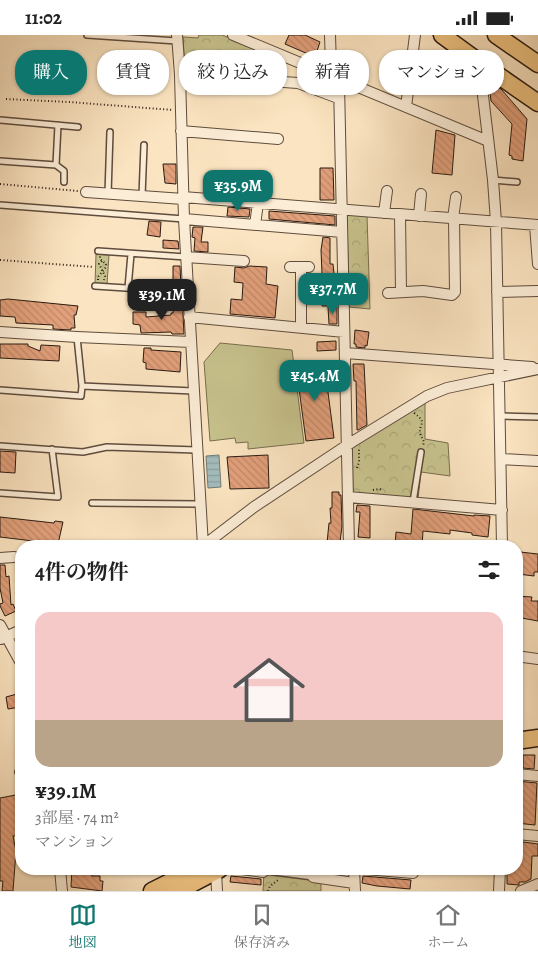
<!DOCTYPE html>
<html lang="ja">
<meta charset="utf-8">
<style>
:root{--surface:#fff;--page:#f2f2f2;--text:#222;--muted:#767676;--line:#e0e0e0;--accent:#0f766e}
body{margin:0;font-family:Alegreya,"Noto Serif JP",serif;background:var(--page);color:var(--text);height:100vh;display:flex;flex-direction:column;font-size:19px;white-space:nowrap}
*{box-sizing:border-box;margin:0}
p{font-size:16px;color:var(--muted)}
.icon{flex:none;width:28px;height:28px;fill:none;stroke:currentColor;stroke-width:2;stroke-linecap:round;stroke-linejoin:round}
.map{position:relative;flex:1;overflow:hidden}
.details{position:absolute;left:15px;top:505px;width:508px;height:335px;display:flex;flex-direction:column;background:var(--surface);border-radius:20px;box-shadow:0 1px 4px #0004}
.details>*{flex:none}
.banner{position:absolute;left:15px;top:15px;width:509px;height:45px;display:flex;gap:10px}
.price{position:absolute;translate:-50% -42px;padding:0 11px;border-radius:10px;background:var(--accent);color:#fff;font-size:16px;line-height:32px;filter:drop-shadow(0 1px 2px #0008)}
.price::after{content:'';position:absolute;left:50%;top:30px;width:15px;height:11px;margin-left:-8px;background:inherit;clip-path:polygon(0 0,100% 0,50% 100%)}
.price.selected{background:#222;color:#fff}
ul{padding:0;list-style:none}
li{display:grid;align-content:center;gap:10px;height:265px;padding:0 20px}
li+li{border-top:1px solid var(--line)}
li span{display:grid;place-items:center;height:155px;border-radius:15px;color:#555}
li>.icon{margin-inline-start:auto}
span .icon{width:90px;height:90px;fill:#fffc;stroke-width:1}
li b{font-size:21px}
h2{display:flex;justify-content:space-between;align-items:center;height:60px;padding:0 20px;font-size:21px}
.tag{padding:0 18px;border-radius:20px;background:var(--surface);box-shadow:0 1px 4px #0004;font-size:18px;line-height:45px}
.tag.selected{background:var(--accent);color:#fff}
.status{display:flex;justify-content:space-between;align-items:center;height:35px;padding:0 25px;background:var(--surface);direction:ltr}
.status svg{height:14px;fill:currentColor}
.menu{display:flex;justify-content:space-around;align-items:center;height:70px;border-top:1px solid var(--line);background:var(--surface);font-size:14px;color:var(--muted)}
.menu a{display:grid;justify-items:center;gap:2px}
.menu .selected{color:var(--accent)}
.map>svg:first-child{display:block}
.green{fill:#c7c28d;stroke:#786e4f}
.park{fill:url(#park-crowns);stroke:#786e4f}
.water{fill:url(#water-rules);stroke:#727b78}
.building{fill:url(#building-back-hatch);stroke:#291a11}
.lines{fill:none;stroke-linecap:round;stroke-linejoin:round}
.lane-casing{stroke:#5e4c3d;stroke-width:8}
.street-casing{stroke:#5e4c3d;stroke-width:12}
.primary-casing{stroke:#291a11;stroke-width:19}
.path{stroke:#291a11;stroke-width:2;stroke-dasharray:1 2.5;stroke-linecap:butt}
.lane{stroke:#fcedd7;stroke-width:5}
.street{stroke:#fcedd7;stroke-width:10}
.primary{stroke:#eec280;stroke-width:16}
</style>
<div class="status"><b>11:02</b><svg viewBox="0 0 49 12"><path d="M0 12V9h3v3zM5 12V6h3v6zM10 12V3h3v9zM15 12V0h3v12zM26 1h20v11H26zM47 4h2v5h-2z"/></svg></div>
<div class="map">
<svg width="538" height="856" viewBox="0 0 538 856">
<defs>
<pattern id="park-crowns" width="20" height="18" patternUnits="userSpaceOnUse" patternTransform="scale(1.25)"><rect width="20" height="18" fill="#c7c28d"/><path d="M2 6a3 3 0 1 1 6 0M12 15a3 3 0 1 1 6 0" fill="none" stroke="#aba679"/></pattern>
<pattern id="water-rules" width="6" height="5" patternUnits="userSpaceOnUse" patternTransform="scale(1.25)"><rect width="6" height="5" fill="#a2bcbc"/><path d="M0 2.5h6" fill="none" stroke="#8ca1a1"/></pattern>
<pattern id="building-back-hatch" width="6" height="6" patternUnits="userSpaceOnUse" patternTransform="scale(1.25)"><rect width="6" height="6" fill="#e19f7a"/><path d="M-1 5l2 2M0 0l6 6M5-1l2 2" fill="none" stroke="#c18868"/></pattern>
</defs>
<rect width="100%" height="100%" fill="#fbe4c1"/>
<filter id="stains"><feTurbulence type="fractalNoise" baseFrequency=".004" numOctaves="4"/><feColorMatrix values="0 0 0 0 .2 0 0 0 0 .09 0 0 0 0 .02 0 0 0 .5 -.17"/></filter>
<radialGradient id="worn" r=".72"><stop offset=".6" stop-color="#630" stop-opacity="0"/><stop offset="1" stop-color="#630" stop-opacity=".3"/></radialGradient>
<path class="green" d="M220,308L292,315L304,408L248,414V407L236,408L235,403L210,406L204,327Z"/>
<path class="park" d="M199,0H222L267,18L265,42L185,36L183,2L198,3Z
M350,179L367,180L370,274L349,272L347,182Z
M96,219L109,220L107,249H95Z
M425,364V404L448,408L450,441L421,437L418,464L353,459L352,410Z
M264,838L313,844L321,847V856H263Z"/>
<path class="water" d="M219,420L221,452L208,453L206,421Z"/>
<path class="building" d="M289,0H305L320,7L315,22L285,9Z
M489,50L501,54L527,84L523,126L512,124V121L509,120L512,89L491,66Z
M436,95L455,100L452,140L432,138Z
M163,129H176V149L165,148Z
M320,133H333L334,165H320Z
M228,172L250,174L249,182L227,181Z
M269,176L335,181V190L269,184Z
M149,186L161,187L160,202L147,200Z
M193,192H203L201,207H208V217L194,216L195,203L192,202Z
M323,202L330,203V229H333L334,239V255H332L333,271H322L321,262H323L321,215Z
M163,205L178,206L179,214L163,213Z
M173,231H180L181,252H173Z
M249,231L267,232L266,249L278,251L275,283L230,279L231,264L242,265L243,248L234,247L235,232L244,233Z
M175,261H182L184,299H172L171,297L141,298L140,290L133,289V277H146V282L171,280V278H173Z
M8,264L78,271L76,280H74L75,293H71V295L53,294V290L16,288L15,282L0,281V265Z
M328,272H337V289H329Z
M355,295L369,297L367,311L365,310V313L356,312V309H354Z
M336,306V315L317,316V307Z
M0,309H28V311L40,316L41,310L60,311L59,326L0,323Z
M144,313H151V315L181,317L180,337L146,334V328L143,327Z
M324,327L334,403L306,406L296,331Z
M353,329H364L367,390L358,395H357L356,346H354Z
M0,416L16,417L15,438L0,437Z
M268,420L269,453L230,454L227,422Z
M332,457H339V460H341L342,491L340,507H338V509L327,508L329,488H331L330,473H332Z
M357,470L370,471V503L358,502L360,477H356Z
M413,474L474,481V480L490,481L488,502L472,500V498L450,495V499L423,496L422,511H395L396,497L411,499Z
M0,482L54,488L55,486L63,487L58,509L0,502Z
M520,517L538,519V537H534V541L518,539Z
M0,530H5L6,542L9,541L11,570L13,569L16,576L5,581L0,571V569L3,568L0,553Z
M516,561L532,562L531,566H538V586L516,582Z
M17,659L20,672L8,674L6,662Z
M523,720H535L534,734L523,733Z
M516,746L537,748L535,790L516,788Z
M21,759V800L13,801L16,816L13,856H2L3,846H0V763Z
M516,806L538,809V821H532L531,844L525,847H519V850L507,849V834H516Z
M72,834H92V841H100V846H103L102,856L71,852Z
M231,841L261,844V850L230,847Z
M363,841L411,845L410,854L377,851L362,848Z"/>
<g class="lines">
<g class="lane-casing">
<path id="lane" d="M87,0L177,6
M0,85L78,92
M0,126L56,130L58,90
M56,130L64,136V147
M493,145L517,147
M108,159L110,97
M142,161L144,110
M0,170L184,184
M98,216L186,222
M95,251L188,257
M128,253L131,219
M82,351L193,356
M0,355L81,361L82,351L77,302
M500,381L538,382
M0,411L83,417L107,412L196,415
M0,458L58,462L52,414
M413,467L421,417
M92,468L199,469
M18,737H21
M263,837L266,836L313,842"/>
</g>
<g class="street-casing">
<path id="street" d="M177,0L180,40L184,184L203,511
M233,0L488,106
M330,0L331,32L339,49L349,511
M479,27L493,145L496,187L502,511
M180,40L298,48L338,63
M406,72L415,0
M181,96L278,104
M86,157L183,164
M183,162L538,190
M384,178L387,156
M400,179L401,257
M419,181L421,159
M453,183L456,162
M184,184L342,197
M255,190L258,168
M535,190L538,229
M186,222L244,226
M290,232H309
M301,232V293
M497,257L538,256
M388,258L423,256L452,260L455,257L454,183
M189,282L344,297
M0,297L77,302L191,307
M345,318L532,332
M501,424L538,426
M348,462L502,475
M203,511L254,472L352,407L427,361L447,353L538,334
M0,523L14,522
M0,590L21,628
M1,604L21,595
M516,621L538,624
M516,739L538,741
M516,799L538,801
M60,834L62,856
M241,834L263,837
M354,834L355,856
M365,834L413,838
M216,836L217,856
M313,842L354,848
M499,856L500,834
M521,856L538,849"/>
</g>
<g class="primary-casing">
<path id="primary" d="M442,0L479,27L538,68
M496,0L538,29
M516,706L538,703
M152,856L196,834
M178,856L220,834"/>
</g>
<path class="path" d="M6,64L69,67L173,75
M0,149L78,156
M0,225L94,232
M102,226L99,229L105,241L104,245
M98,245V242L106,232V229L100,224V221
M414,378C428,388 419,388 420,398C421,402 423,404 424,407L423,411
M357,433L359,427V414
M373,455L379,454L383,455
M268,856L270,851L278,845"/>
<use href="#lane" class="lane"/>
<use href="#street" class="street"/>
<use href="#primary" class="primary"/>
</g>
<rect width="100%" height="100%" filter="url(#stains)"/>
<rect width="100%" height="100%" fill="url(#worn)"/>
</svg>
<b class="price" style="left:238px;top:177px">¥35.9M</b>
<b class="price" style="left:333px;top:280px">¥37.7M</b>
<b class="price selected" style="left:162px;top:286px">¥39.1M</b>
<b class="price" style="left:315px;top:367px">¥45.4M</b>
<div class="banner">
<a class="tag selected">購入</a>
<a class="tag">賃貸</a>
<a class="tag">絞り込み</a>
<a class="tag">新着</a>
<a class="tag">マンション</a>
</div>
<section class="details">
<h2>4件の物件<svg class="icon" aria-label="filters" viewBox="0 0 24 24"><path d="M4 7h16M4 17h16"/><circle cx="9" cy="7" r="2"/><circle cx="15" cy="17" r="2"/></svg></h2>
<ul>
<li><span style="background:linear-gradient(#f6c9c9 70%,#b9a48a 0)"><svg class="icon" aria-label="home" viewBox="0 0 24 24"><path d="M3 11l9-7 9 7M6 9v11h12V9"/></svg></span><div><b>¥39.1M</b><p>3部屋 · 74 m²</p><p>マンション</p></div></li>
</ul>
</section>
</div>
<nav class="menu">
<a class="selected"><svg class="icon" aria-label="map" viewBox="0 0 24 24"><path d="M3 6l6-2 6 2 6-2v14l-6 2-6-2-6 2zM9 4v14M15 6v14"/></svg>地図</a>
<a><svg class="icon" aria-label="saved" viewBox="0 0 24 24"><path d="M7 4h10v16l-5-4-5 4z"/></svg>保存済み</a>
<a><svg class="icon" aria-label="home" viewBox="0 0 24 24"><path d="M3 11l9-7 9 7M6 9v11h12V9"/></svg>ホーム</a>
</nav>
